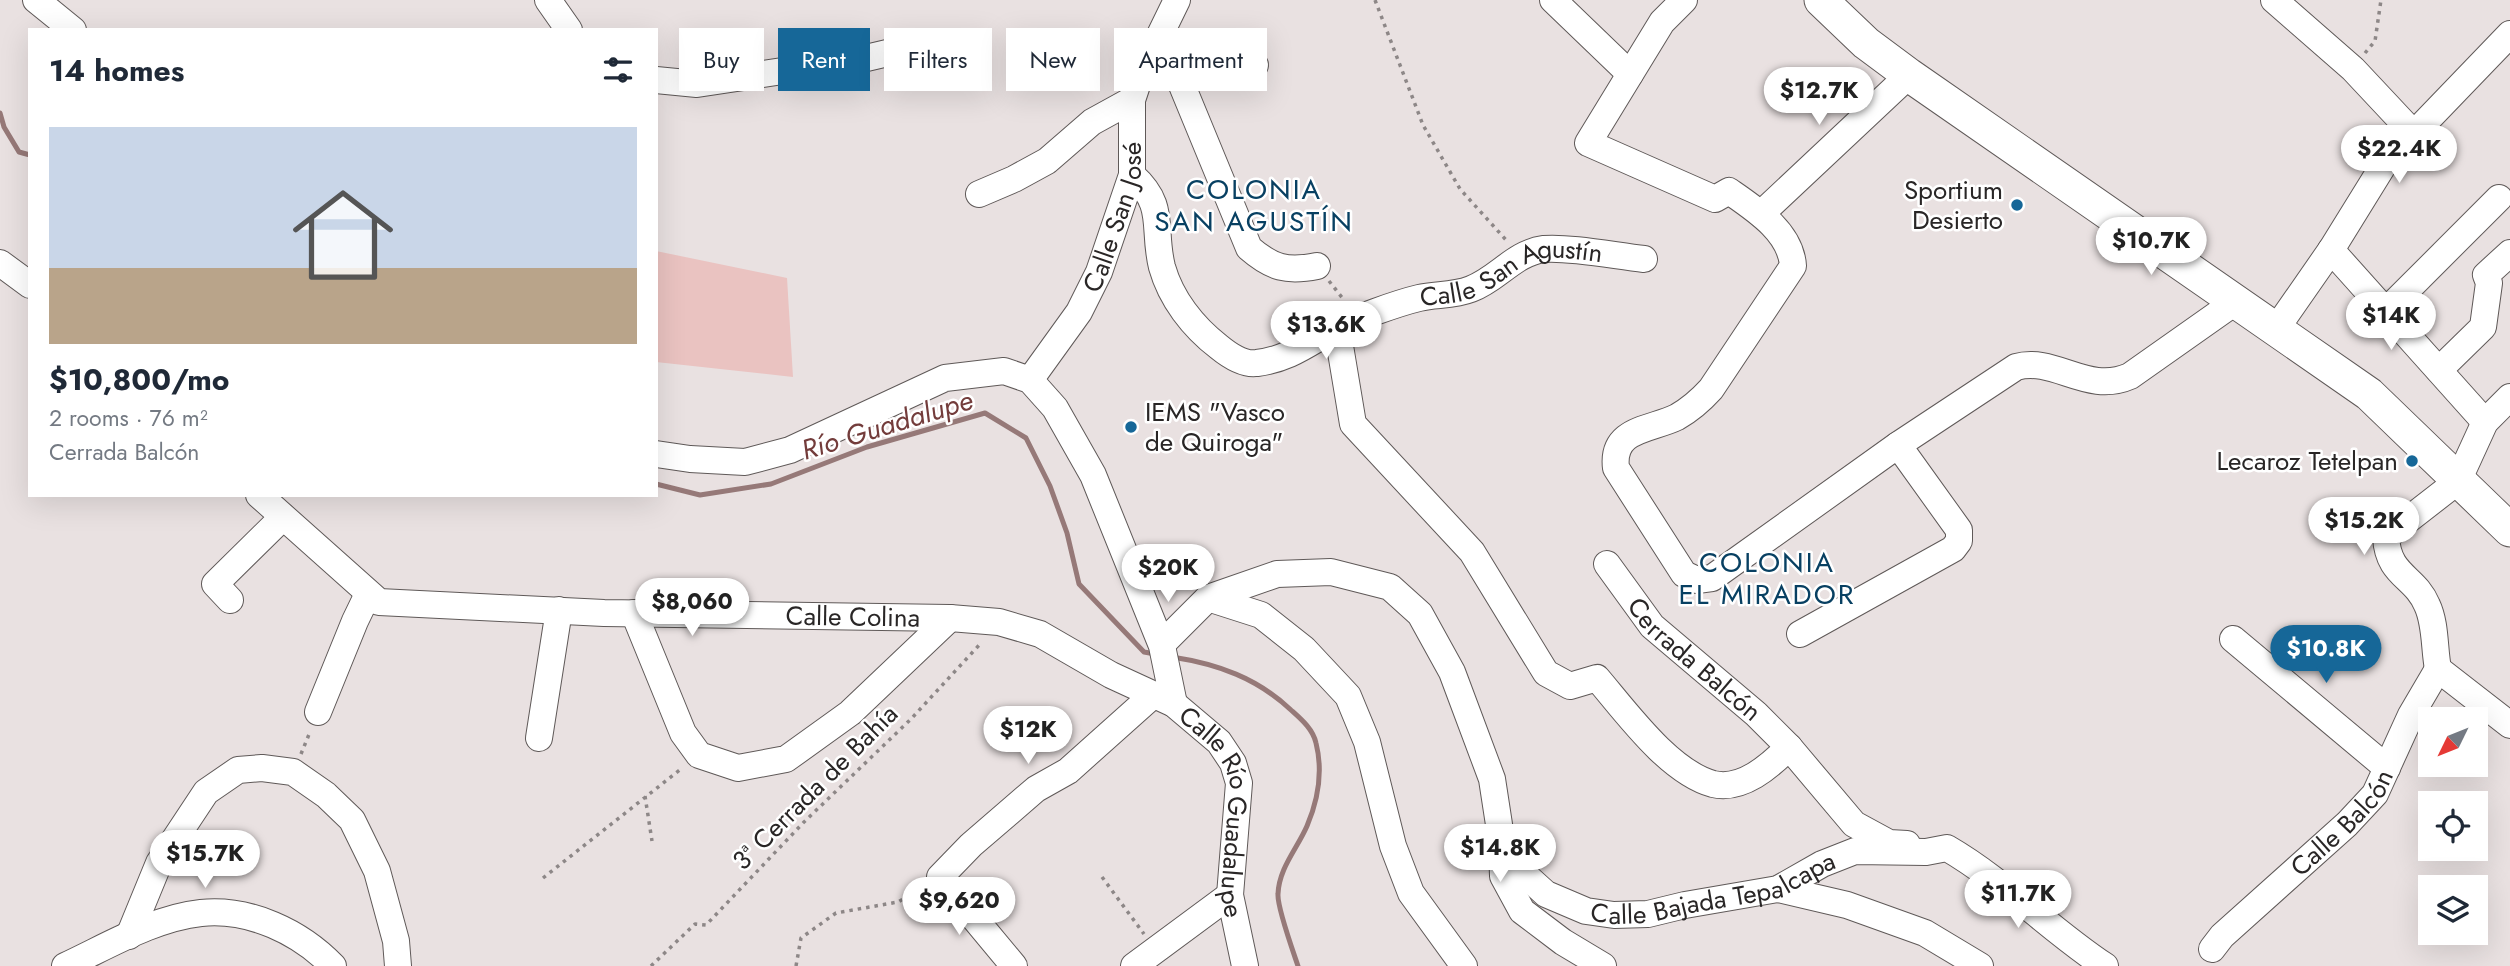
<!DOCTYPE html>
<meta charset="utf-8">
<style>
:root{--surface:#fff;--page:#f6f6f7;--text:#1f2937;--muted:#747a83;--accent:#166798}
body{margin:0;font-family:Jost,sans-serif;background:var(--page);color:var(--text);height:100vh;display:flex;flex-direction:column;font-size:26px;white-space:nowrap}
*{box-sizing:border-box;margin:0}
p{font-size:23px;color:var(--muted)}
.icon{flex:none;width:38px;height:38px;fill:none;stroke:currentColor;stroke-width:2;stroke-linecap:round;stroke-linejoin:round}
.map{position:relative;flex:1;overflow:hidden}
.side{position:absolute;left:28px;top:28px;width:630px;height:469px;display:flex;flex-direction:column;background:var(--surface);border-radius:0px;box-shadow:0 7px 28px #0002}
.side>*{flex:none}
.banner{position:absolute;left:679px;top:28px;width:665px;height:63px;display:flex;gap:14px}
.needle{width:46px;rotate:227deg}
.controls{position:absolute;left:2418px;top:707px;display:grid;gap:14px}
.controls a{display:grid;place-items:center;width:70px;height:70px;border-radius:0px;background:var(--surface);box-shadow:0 7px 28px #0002;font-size:35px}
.price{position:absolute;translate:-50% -60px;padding:0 16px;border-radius:24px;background:#fff;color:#222;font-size:23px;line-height:46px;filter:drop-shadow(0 2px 4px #0008)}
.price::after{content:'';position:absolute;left:50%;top:42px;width:21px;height:16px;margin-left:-10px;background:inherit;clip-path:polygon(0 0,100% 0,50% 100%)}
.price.selected{background:var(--accent);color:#fff}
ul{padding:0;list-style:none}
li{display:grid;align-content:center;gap:14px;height:371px;padding:0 21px}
li span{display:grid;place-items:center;height:217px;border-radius:0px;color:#555}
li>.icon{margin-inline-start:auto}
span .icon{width:126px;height:126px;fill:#fffc;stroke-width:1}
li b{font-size:30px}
h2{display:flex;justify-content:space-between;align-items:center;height:84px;padding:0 21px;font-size:30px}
.chip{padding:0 24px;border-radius:0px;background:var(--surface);box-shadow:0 7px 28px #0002;font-size:24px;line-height:63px}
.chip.selected{background:var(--accent);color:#fff}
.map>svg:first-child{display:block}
.green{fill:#eac3c1}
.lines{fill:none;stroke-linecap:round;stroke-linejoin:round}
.stream{stroke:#967978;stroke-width:5}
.minor-casing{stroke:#5f5958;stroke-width:28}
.major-casing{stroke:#5f5958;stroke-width:35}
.path{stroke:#8d8787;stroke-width:3.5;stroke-dasharray:3.5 5;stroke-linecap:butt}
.minor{stroke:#fff;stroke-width:26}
.major{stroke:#fff;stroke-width:33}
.poi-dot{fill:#166798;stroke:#fff;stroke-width:2.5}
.labels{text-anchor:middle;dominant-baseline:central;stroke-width:5;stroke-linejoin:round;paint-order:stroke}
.poi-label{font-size:26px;fill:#292626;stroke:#fff;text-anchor:end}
.street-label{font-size:26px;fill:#292626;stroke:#fff}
.neighbourhood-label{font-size:28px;letter-spacing:2px;fill:#084062;stroke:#fff}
.water-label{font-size:28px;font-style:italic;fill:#733c3b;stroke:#fff}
</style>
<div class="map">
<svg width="2510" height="966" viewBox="0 0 2510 966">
<rect width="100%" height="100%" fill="#e9e1e1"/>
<path class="green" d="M656,251L787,278L793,377L656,362Z"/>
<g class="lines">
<path class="stream" d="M0,113L4,127L19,152L30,155
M656,484L700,495L771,484L867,447L985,413L1026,438L1050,486L1067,533L1079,584L1144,652L1155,654
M1172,657C1218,664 1257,678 1291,710C1301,719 1313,729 1316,743C1323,771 1318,800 1307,826C1297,849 1279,868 1278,894C1277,907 1293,951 1298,966"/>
<g class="minor-casing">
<g id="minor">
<path d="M36,0L73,30"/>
<path d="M548,0L569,30"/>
<path d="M1553,0L1630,74"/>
<path d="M1684,0L1662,22L1588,143L1715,199L1729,191C1755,209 1791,232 1793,266L1711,389C1701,400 1691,409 1677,417C1651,430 1611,428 1616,468L1684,574L1697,580L1712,578L1898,445L2016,367C2055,356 2087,395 2130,376L2235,302"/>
<path d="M2274,0L2353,69L2413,133"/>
<path d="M1158,39L1181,83L1249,248C1272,268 1287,272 1317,266"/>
<path d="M656,80L697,84L862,59L896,51"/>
<path d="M1181,83L1221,62L1255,65"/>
<path id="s1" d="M1132,175C1167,206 1152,227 1162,267C1171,299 1193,327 1219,347C1230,356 1244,365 1257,363C1289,359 1307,344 1334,329C1353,319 1398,303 1419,298C1436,294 1453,296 1471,289C1498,279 1514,253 1544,249C1571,247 1616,256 1644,259"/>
<path d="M979,194L1014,179L1047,161L1092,122L1132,100"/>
<path d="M1761,214L1909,75"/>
<path d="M2331,250L2485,422"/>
<path d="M0,263L30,285"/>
<path d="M2386,311L2499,198"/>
<path d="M1337,328L1353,424L1472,552L1546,673L1570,686L1597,678C1626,712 1669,772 1713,784C1742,791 1770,766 1789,747"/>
<path d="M2276,329L2331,250L2383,166L2510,34"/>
<path d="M2439,370L2483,327L2489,283L2486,275L2510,253"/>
<path id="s2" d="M1030,380L1079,312L1099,272L1132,175V100L1140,76L1177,0"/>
<path d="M656,454L690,459L745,462L790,450L945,378L1004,371L1030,380L1055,408L1093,475L1162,646L1174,704"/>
<path id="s3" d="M259,495L379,602L604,613L950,618L999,622L1040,634L1111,675L1174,704L1219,742L1233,763L1239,783L1230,895L1245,966"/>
<path id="s4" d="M1607,564L1652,626L1756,714L1789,747L1854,824L1889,843L1907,844"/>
<path d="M1208,598L1261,615L1304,649L1348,696L1367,742L1393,846L1411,893L1464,966"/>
<path d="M230,600L215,584L283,517"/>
<path d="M634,613L683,733L699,755L738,768L786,759L850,713L950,618"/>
<path d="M1800,634L1953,549L1959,541V530L1898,445"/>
<path d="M2233,639L2387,768"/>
<path id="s5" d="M1162,644L1208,598L1277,574L1331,572L1390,587L1420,614L1452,672L1492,779L1502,844L1514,865L1546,894L1586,911L1614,915L1648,914L1685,905L1778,889L1822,864L1855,851L1926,852L1947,848C2004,881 2050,930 2105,966"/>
<path d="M2438,669C2434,648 2436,624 2427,605C2415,576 2388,576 2386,537L2458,481L2485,422L2510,397"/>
<path d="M2438,669L2510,725"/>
<path d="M318,712L355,621L368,594"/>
<path d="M539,738L559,610"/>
<path d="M1502,848L1503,876L1522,911L1563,942L1603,966"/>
<path d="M1778,889L1847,905L1925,933L1980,966"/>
<path d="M129,936L159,863L206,792L238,770L262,768L293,772L326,795L352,820L377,871L396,941L398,966"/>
<path id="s6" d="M2212,949L2222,936L2347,824L2375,794L2411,715L2438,669"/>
<path d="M65,966C108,946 154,918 201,913C250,908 300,932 333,966"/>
<path d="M1014,966L940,877L971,845L1036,789L1068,771L1153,695"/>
<path d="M1134,966L1230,895"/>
</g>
</g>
<g class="major-casing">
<path id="major" d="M1821,0L1866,43L1909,75L2369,394L2510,530"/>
</g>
<path class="path" d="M1375,0L1423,125L1460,189L1507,241
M2365,53L2375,41L2381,0
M1329,281L1344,300
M301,754L310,732
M645,796L652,841
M1102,877L1144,934
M543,878L681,769
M651,966L695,924L706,925L804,822L911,719L982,642
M796,966L801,938L836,913L898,902L923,887"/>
<use href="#minor" class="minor"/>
<use href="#major" class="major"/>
</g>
<g class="poi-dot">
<circle cx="2017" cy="205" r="7"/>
<circle cx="1131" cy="427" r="7"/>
<circle cx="2412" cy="461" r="7"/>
</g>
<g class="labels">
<g class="poi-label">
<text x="2003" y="190">Sportium<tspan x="2003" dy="30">Desierto</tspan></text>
<text x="1145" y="412" text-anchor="start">IEMS "Vasco<tspan x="1145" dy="30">de Quiroga"</tspan></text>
<text x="2398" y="461">Lecaroz Tetelpan</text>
</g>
<g class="street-label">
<text stroke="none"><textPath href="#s2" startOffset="186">Calle San José</textPath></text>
<text stroke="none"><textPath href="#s1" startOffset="516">Calle San Agustín</textPath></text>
<text stroke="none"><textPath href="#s3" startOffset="635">Calle Colina</textPath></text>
<text stroke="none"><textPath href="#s4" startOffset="130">Cerrada Balcón</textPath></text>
<text transform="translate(815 787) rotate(-45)">3ª Cerrada de Bahía</text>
<text stroke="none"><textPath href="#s3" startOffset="1101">Calle Río Guadalupe</textPath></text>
<text stroke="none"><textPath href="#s6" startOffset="182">Calle Balcón</textPath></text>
<text stroke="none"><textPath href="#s5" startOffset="782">Calle Bajada Tepalcapa</textPath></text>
</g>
<g class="neighbourhood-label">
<text x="1254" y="189">COLONIA<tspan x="1254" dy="32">SAN AGUSTÍN</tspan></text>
<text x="1767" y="562">COLONIA<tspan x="1767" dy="32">EL MIRADOR</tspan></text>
</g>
<g class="water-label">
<text transform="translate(887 425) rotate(-17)">Río Guadalupe</text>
</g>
</g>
</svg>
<div class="controls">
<a><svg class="needle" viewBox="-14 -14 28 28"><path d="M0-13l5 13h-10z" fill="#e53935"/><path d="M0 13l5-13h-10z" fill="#747a83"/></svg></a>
<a><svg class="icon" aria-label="locate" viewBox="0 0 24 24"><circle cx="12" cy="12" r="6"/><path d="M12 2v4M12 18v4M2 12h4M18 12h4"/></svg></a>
<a><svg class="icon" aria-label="layers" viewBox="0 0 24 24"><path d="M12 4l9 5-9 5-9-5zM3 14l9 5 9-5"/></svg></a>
</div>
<b class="price" style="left:1819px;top:127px">$12.7K</b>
<b class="price" style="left:2399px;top:185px">$22.4K</b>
<b class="price" style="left:2151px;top:277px">$10.7K</b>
<b class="price" style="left:2391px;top:352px">$14K</b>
<b class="price" style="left:1326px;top:361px">$13.6K</b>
<b class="price" style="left:2364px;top:557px">$15.2K</b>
<b class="price" style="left:1168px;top:604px">$20K</b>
<b class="price" style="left:692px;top:638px">$8,060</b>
<b class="price selected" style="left:2326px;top:685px">$10.8K</b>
<b class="price" style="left:1028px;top:766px">$12K</b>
<b class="price" style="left:1500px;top:884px">$14.8K</b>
<b class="price" style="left:205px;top:890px">$15.7K</b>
<b class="price" style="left:2018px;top:930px">$11.7K</b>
<b class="price" style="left:959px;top:937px">$9,620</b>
<div class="banner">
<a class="chip">Buy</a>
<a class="chip selected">Rent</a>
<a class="chip">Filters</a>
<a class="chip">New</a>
<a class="chip">Apartment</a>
</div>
<section class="side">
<h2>14 homes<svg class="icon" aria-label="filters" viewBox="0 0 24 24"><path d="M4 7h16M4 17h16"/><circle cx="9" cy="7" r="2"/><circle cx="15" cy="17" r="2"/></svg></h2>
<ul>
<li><span style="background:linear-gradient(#c9d6e8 65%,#b9a48a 0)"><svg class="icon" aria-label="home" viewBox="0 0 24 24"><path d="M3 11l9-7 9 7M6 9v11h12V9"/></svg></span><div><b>$10,800/mo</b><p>2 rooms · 76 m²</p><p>Cerrada Balcón</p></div></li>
</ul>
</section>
</div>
